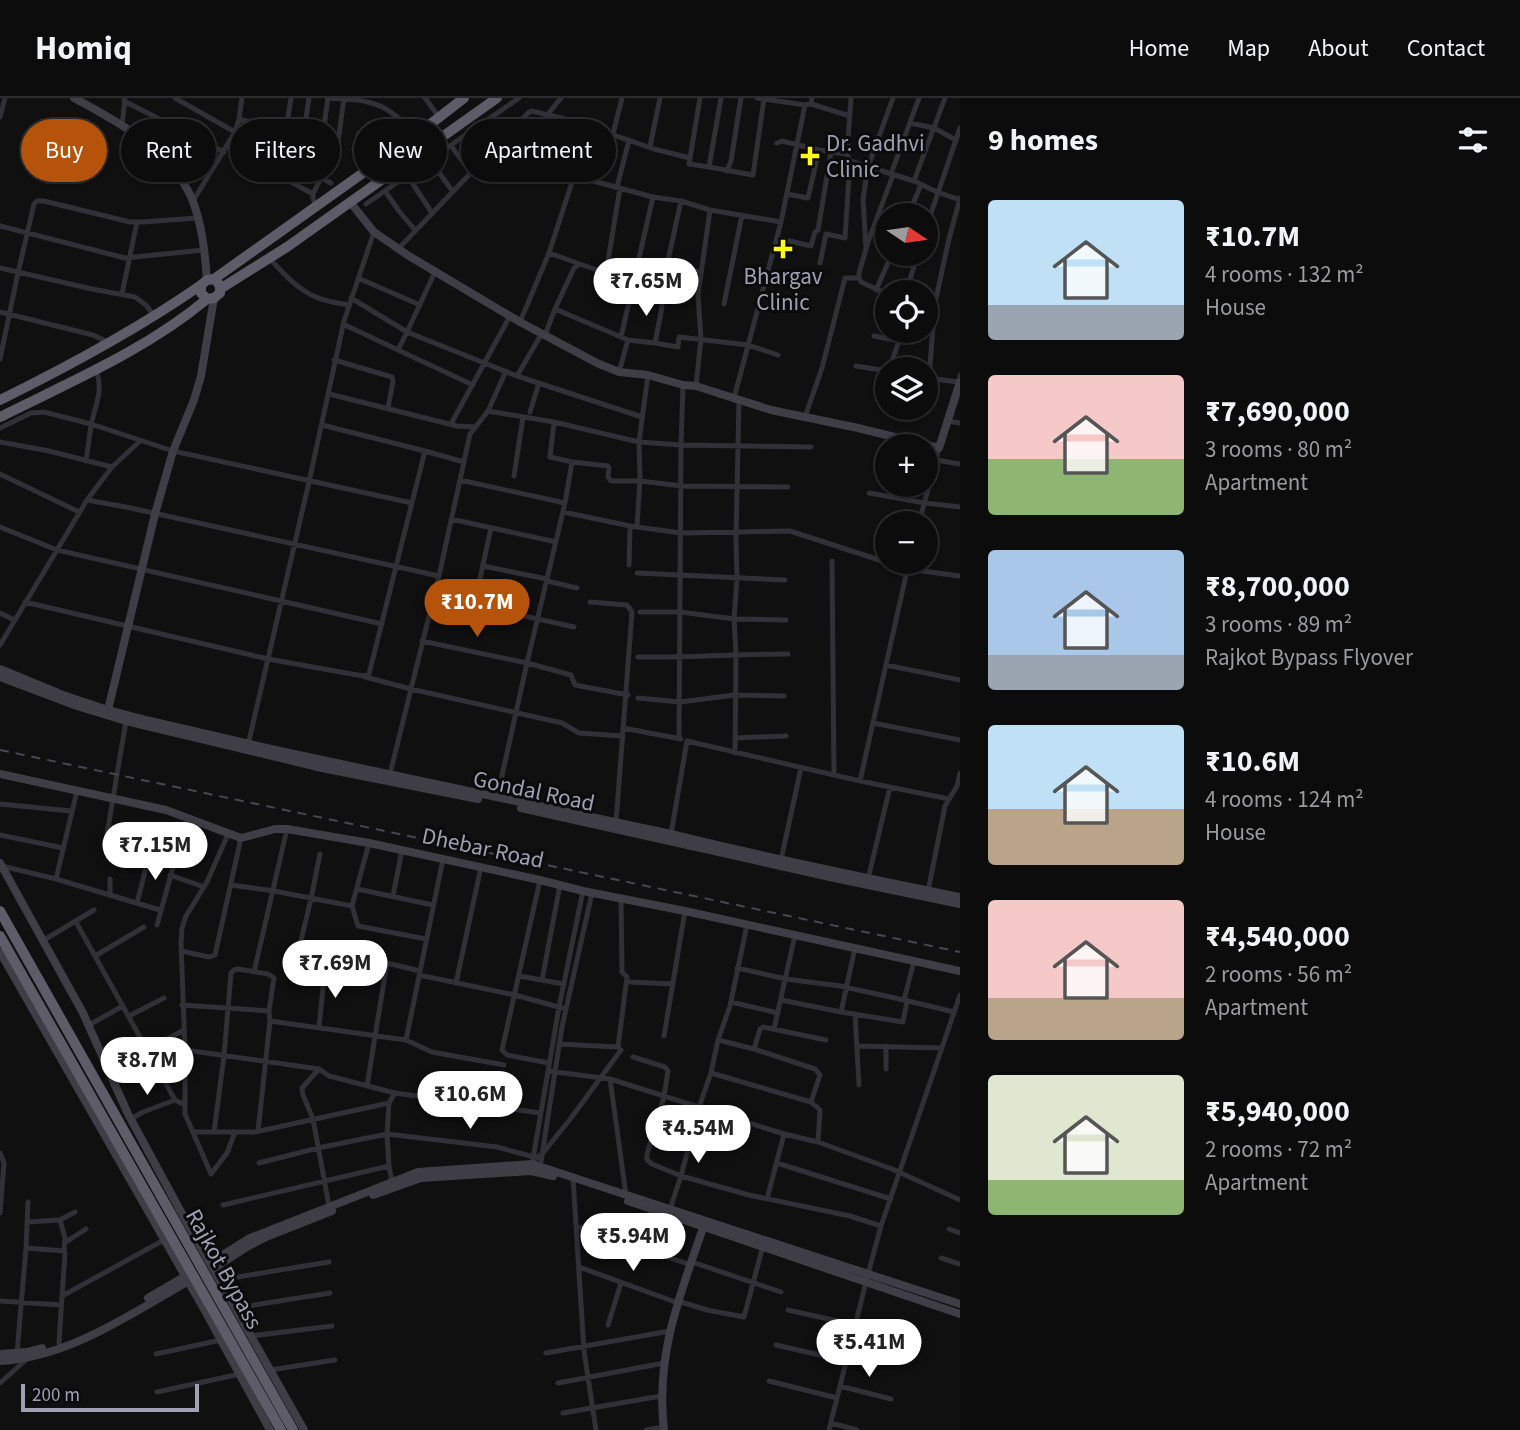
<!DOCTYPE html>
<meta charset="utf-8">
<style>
:root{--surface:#0c0c0d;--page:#1a1a1b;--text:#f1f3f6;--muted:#9a9b9d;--line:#2c2c2e;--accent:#b45309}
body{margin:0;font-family:"Source Sans 3",sans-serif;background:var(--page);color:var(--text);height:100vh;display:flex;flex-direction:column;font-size:26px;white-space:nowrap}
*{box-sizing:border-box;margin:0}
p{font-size:23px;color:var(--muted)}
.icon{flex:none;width:38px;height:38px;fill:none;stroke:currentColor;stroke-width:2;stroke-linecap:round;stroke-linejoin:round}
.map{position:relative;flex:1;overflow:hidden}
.side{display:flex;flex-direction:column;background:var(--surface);width:560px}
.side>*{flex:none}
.hud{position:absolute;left:21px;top:21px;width:665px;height:63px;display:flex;gap:14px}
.needle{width:46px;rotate:103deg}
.tools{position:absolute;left:875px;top:105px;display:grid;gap:14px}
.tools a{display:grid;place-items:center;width:63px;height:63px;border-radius:50%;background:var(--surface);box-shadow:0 2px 5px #0004,0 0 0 2px var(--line);font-size:35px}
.scale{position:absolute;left:21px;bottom:18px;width:178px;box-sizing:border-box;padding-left:7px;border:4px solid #a0a0b4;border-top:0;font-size:19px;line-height:24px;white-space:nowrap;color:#a0a0b4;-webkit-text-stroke:5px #0b0b0c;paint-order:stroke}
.price{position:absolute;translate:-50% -60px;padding:0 16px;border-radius:24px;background:#fff;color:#222;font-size:23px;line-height:46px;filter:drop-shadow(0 2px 4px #0008)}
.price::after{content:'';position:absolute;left:50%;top:42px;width:21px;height:16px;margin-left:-10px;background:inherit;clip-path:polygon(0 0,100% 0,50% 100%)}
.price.current{background:var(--accent);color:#fff}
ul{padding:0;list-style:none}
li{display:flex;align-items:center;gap:21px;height:175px;padding:0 28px}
li span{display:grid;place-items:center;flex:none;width:196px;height:140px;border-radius:7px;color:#555}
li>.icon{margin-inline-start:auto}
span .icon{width:84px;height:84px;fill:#fffc;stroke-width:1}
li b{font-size:30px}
h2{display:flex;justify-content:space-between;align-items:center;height:84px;padding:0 28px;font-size:30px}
.tag{padding:0 24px;border-radius:32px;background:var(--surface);box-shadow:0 2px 5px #0004,0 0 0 2px var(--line);font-size:24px;line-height:63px}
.tag.current{background:var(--accent);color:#fff}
header{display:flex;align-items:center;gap:42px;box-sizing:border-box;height:98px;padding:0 35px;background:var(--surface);border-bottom:2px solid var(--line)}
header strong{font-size:33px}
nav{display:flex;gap:38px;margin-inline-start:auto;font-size:24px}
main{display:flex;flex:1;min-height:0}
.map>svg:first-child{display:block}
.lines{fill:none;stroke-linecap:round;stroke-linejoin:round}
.street{stroke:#313037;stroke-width:5}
.secondary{stroke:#3f3e47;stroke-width:8}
.highway{stroke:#5d5c68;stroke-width:10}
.rail{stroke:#484750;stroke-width:2;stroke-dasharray:9 7;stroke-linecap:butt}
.poi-dot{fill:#fffa1a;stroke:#0b0b0c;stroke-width:2.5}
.labels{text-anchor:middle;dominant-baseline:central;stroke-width:6;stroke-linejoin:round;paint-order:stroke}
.poi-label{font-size:23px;fill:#a0a0b4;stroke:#0b0b0c;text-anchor:start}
.street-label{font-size:23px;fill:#a0a0b4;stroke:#0b0b0c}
</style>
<header>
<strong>Homiq</strong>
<nav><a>Home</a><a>Map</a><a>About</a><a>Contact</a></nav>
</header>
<main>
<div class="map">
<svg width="960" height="1332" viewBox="0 0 960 1332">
<rect width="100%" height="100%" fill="#101011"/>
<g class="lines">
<path class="street" d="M175,0L235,34L331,85
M327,0C369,2 388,3 415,38
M425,0L439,19
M700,0L689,66L709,69
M721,0L709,69L753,77L764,1
M757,0L805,7
M124,3L224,54
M811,6L850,18
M548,16L561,0
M0,19L5,0
M239,21L266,29L326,59L328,65L313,96V100L316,109
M910,25L934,30L956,42
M122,28L125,0
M511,33L574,78L653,99L681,103L710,112L781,124
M359,35L354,51L373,68
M613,36L622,0
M285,38L291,0
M777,45L782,43L819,52L847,56
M302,47L309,0
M451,48L471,74
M227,49L313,96
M650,49L660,0
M320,56L328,0
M430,62L453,94
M328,63L335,56L337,52L344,0
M850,63L914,83L937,94L960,102
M555,64L573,23
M401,68L432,115
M727,73L731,63L741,0
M891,76L919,0
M914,83L945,0
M617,89L629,42
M385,93L399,113L415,132
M787,96L808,100L819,52
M193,103L235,34L239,21L242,0
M366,106L519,0
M908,117L921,87
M0,128L125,160L204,152
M926,130L960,30
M777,140L811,148L815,134L818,132L831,54
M399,150L529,14L532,13L573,23L654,51L690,60
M866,150L863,101L868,69L893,0
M549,155L580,166
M269,160C283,175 297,191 316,199C326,204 338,205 349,207
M820,165L826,136L845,140L850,63L847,56L851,0
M667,168L701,174
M0,170L92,191L135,199L146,207L155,219
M606,175L620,90
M358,180L420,207
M859,180V175L868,144L893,77
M876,192L892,156
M906,194L918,156
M122,196L137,124
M351,200L407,234L435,174
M724,206L742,117
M555,211L621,239
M0,214L93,237L110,245
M520,224L549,155L574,78
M343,226L398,252L407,234L517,278L542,235
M545,237L555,211L574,170L580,166L634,185
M874,238L899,243
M628,242L655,245L662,209L661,194L681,103
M655,245L678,249L679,239L748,247L778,257
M398,252L473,287
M0,261L18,175L34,106L37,103H44L130,124H143L197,120
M334,262L392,279L393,283L388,310
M856,268L887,273
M889,271L899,243L900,233
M619,274L628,242L621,239L653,99
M517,278L642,319
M927,280L959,284L960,277
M929,280L935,205L949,141L960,100
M696,288L701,241L698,197L710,112
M329,296L457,328L475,329
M734,300L781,124L805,7L811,6L812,0
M488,313L554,324L639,344L681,347L811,349
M530,314L539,285
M805,319L822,270L845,180H859L861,184L887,196
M948,323L960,325
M554,324L550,359L572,364L608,368L609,370L608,379L611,383H640L682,388L788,389
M451,326L510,218
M322,327L425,353L464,364
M0,330L31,315L44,314L91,326L173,353L412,405
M0,344L49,353L112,369
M936,362L960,366
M86,363C88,351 89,340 91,328C95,305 104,296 96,271
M0,376L79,414
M514,378L523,319
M460,382L565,405
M869,395L925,405L960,409
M87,402L126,409L439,478
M563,414L630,428L681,435L790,433L907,471L960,478
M451,421L556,444
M919,425L939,350
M637,428L640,381L639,344L648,277
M0,429L57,452L382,526
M832,463L834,677
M629,467L630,428
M483,468L547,481
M637,475L785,482
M547,483L577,490
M433,498L574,529
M25,504L268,561L363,578L369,576L425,353
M590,504L627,507L632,514L616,724
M474,508L491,430
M640,514H680L734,521L786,522
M0,515L14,522
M422,543L527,565L571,577L575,587L628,597
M0,547L87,402L112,369L140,343
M638,559C688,560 738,556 788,556
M886,567L960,582
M365,579L411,591L562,625L579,635L623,638
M638,600L680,604L735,597L784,598
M126,623L106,742L109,747L150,754L137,805
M873,625L960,642
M623,630L681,641
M679,640L681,347L683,287
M735,640L786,638
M248,647L309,384L344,223L374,134
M735,655L736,556L734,521L737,481L736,441L739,301
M390,676L439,478L470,336L488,313L506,273
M860,683L909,464
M497,700L527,565L565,405L572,364
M0,706L71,713
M228,736L207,784L186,818L182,830L181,845L185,952V1016L211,1076L227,1055L235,1034
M671,736L687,643L860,683L949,701
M0,737L63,750
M369,745L352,808L358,828L426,841
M781,762L801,670
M2,768L56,781L160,812
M170,777L204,789
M56,781L77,693
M110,781V797
M868,781L890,689
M540,782L502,952L507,957L549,965
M231,787L274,793L352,808
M357,791L433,807
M928,793L945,708L957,688L960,675
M393,798L402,752
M76,824L175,1002L185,1007
M157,827L179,748
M44,842L94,812
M181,853L209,859L215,857L241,740
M95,858L144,829
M343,858L358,856L387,865
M296,863L311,801L320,756
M914,863L904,902L954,914
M737,870L786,881L840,888L904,902
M254,874L287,731
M419,877L515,897L562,910
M519,878L564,886
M542,882L560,787
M630,884L673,886
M456,885L481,769
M781,902L841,914L855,850
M731,904L778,915
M182,907L269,913
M841,914L903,924L907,903
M855,916L859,987
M129,918L164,900
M270,923L406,942L432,954L504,967
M89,927L123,908
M319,929L325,871
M774,931L795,837
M664,938L685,813
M406,942L443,761
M718,942L754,951L815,971L820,977L811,1004
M857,948L942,950
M886,948V971
M618,949L627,879L622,874L621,801
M754,951L760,931L763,929L826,942
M147,952L184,932
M185,952L319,971L329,978L395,995L540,1015
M633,959L665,969L668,973L664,999L647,1056V1062L652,1066L681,1078L749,1097L850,1118L881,1128
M319,971L302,990L303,997L313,1021L329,1108
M548,973L610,981L784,1036L818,1044L892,1071L960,1102
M711,975L811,1004L820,1012L818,1044
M610,981L626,1097
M367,988L387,865L420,873
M131,1021L143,1014L175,1002
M193,1034H255L389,1005
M214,1034L224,958L231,875L234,872L238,871L268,876L274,880L269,913L270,923L258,1033
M0,1055L4,1065L0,1115
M533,1063L543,1055L571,1020L621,952L618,949L559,946
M259,1065L318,1050L387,1036L497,1049L534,1059
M777,1065L891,1101
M532,1067L559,909L583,793
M540,1070L562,929L592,795
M573,1080L584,1253L596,1332
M392,1084L389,1068L387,1036L389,1005L395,995
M767,1101L784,1036
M223,1107L389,1068
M669,1114L681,1078L699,1009L711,975L718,942L730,908L747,827
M60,1122L65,1140L64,1153
M27,1124L60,1122L75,1114
M576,1128L691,1167
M949,1131L960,1135
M66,1144L86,1131
M26,1150L64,1153L65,1156L62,1198
M640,1150L652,1111
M941,1160L960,1166
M692,1164L781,1194
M579,1169L678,1205
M219,1182L329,1164
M0,1203L61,1207
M678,1203L707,1212L744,1219L763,1148
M235,1210L330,1195
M788,1212L855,1227
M856,1222L907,1234
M608,1227L621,1185
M251,1238L332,1228
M59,1245L62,1198L164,1142
M776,1247L846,1263
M849,1252L901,1264
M17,1255L26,1150L28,1104
M546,1255L670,1233
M156,1256L221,1242
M270,1272L335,1262
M769,1283L837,1300
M0,1285L29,1259
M558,1285L664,1265
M840,1288L891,1301
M157,1294L240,1276
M563,1315L661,1298
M831,1325L857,1332
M646,1332L663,1329
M829,1332L868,1176L881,1128L960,897"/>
<path class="secondary" d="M74,0C119,24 171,52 192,101C202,126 205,155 207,182
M350,104L374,134L409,158L520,224L597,265L619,274L648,277L683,287L696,288L771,312L858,330L939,350L960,284
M0,571L63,597L108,612L150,623L280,653L671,736C767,760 863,779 960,799
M0,579L77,608L126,623L322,670L478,701
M108,612L155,416L173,353L194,302L201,278L214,200
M0,676L166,712L241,740L275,731H287L369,745L540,782L583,793L685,813L960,873
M521,710L839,781L960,806
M0,765L83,915L128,1016L181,1114L304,1332
M0,854L204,1211L270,1332
M373,1097L421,1080L531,1073L553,1078
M628,1103L960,1216
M210,1165L250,1140L418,1074L532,1066L960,1206
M213,1171L247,1149L266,1139L332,1113
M148,1200L184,1179
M0,1256L27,1254L42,1250
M0,1263C69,1259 129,1217 187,1184
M664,1332C655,1255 681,1195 705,1124"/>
<path class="highway" d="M214,181L415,38L464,0
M220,191L287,149L497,0
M0,302C69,268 138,231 201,187L207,182L214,181C219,185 221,188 220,195L214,200L207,201L201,195V187
M0,319C70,284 146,252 207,201
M0,813L293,1332
M0,838L281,1332"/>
<path class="rail" d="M0,652L960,854"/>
</g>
<g class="poi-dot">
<path d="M806.5 47.5h7v7h7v7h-7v7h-7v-7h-7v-7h7z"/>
<path d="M779.5 140.5h7v7h7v7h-7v7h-7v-7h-7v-7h7z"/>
</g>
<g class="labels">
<g class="poi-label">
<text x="826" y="45">Dr. Gadhvi<tspan x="826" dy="26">Clinic</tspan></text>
<text x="783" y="178" text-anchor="middle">Bhargav<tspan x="783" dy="26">Clinic</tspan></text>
</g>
<g class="street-label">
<text transform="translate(534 693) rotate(12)">Gondal Road</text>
<text transform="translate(483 750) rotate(12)">Dhebar Road</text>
<text transform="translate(224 1171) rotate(61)">Rajkot Bypass</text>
</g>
</g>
</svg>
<div class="tools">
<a><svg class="needle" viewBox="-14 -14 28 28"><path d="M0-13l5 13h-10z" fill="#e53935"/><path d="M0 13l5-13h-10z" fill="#9a9b9d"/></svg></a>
<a><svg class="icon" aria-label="locate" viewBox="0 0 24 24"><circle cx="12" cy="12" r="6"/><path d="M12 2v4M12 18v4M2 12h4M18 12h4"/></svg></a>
<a><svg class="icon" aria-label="layers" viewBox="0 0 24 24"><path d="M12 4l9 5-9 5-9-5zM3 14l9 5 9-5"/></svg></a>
<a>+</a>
<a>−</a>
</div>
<div class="scale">200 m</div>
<b class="price" style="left:646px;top:220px">₹7.65M</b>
<b class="price current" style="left:477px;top:541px">₹10.7M</b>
<b class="price" style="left:155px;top:784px">₹7.15M</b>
<b class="price" style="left:335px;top:902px">₹7.69M</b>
<b class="price" style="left:147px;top:999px">₹8.7M</b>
<b class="price" style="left:470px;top:1033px">₹10.6M</b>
<b class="price" style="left:698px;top:1067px">₹4.54M</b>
<b class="price" style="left:633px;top:1175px">₹5.94M</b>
<b class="price" style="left:869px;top:1281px">₹5.41M</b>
<div class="hud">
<a class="tag current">Buy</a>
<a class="tag">Rent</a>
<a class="tag">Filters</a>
<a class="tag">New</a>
<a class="tag">Apartment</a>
</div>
</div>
<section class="side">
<h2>9 homes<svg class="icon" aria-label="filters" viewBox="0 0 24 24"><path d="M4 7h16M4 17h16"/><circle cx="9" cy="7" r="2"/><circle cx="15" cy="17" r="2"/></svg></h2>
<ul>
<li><span style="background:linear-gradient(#bfe0f5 75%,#9aa5b1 0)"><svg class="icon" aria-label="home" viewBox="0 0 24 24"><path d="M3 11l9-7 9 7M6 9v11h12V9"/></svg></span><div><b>₹10.7M</b><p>4 rooms · 132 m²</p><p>House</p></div></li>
<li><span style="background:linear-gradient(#f6c9c9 60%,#8fb573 0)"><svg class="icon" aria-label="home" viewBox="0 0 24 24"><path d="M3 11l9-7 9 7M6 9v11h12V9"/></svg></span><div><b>₹7,690,000</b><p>3 rooms · 80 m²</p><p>Apartment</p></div></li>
<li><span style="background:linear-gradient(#a9c7e8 75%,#9aa5b1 0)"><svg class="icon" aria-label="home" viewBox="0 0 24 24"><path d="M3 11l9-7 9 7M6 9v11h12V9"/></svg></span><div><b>₹8,700,000</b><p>3 rooms · 89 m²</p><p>Rajkot Bypass Flyover</p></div></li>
<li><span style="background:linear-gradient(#bfe0f5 60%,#b9a48a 0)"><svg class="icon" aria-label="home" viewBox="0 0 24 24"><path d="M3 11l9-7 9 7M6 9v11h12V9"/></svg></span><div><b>₹10.6M</b><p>4 rooms · 124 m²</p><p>House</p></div></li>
<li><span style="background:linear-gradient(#f6c9c9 70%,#b9a48a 0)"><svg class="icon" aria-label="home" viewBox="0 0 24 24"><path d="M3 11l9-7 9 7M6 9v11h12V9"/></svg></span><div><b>₹4,540,000</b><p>2 rooms · 56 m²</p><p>Apartment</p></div></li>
<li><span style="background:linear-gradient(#dfe7d0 75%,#8fb573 0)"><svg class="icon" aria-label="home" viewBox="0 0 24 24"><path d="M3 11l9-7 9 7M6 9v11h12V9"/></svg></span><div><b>₹5,940,000</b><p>2 rooms · 72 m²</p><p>Apartment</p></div></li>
</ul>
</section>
</main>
